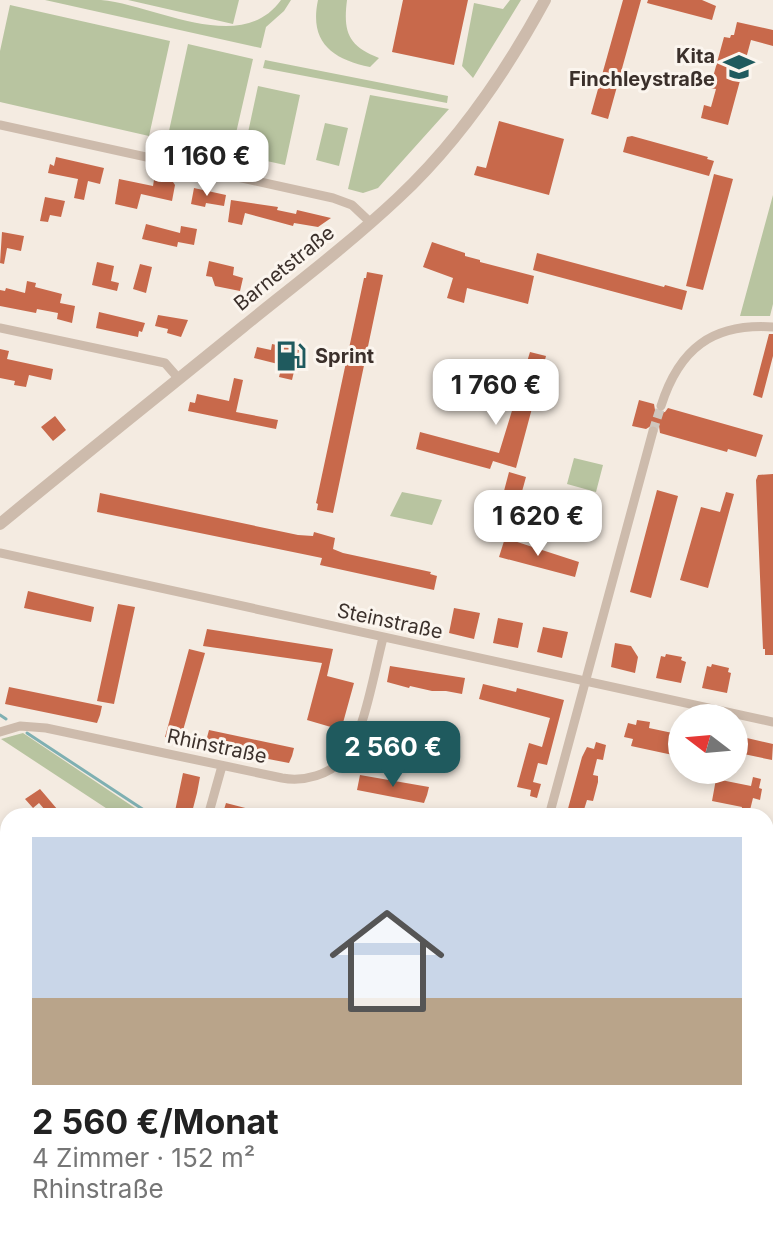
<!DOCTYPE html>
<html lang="de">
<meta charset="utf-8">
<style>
:root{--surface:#fff;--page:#f2f2f2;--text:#222;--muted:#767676;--accent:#1f5a5e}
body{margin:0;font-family:Inter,sans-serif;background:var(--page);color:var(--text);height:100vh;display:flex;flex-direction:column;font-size:30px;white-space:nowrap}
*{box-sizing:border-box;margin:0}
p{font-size:26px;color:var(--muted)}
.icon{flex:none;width:44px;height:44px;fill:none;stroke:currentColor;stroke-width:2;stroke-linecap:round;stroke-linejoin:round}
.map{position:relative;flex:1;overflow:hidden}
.sheet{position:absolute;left:0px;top:808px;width:774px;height:442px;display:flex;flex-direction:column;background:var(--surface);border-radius:24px 24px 0 0;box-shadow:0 4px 12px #0003}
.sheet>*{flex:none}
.needle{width:52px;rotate:286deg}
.controls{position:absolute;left:668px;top:704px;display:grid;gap:16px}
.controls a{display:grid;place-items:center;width:80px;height:80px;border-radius:50%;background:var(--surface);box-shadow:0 4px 12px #0003;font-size:40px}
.price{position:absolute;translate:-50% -68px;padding:0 18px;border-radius:16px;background:#fff;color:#222;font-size:26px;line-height:52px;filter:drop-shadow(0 2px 4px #0008)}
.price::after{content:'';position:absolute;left:50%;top:48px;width:24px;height:18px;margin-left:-12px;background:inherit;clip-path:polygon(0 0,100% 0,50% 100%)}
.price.on{background:var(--accent);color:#fff}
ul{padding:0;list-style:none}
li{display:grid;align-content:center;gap:16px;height:424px;padding:0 32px}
li span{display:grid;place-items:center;height:248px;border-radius:0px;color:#555}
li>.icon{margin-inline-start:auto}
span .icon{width:144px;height:144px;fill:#fffc;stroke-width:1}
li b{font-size:34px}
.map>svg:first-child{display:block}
.green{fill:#b8c4a0}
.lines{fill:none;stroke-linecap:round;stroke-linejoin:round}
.stream{stroke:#7fb0b2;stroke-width:3}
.building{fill:#c8694b}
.minor-tunnel{stroke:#cfc6bd;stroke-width:9;stroke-dasharray:9 4.5;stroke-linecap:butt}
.minor{stroke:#cdbbac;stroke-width:9}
.tertiary{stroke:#cdbbac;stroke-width:12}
.tram{stroke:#3b302b;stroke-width:2}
.rail-casing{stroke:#3b302b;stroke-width:6}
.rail{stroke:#fbf5ee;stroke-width:3;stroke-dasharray:9;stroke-linecap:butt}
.labels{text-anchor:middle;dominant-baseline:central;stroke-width:6;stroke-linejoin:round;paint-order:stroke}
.poi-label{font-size:20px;font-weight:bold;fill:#3b302b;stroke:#fbf5ee;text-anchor:end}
.street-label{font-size:20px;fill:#3b302b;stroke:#fbf5ee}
</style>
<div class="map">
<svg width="773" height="1249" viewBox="0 0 773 1249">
<rect width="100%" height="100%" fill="#f4ebe1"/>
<path class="green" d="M45,0C64,0 83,0 101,0C156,5 241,56 281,0H291L284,11L266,27L261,48Z
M128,0H239L233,24Z
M318,0H347C343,32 348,46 379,58L370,67C332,59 309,42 318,0Z
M510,0H521L473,78L462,66L474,3L503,9Z
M10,5L170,41L149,136L0,102V51Z
M188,44L253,59L231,155L167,140Z
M265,60L448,96L447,103L263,68Z
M258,86L300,95L285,165L243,156Z
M370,95L449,109L378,188L363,193L348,189Z
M325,123L348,128L339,166L316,160Z
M773,195V304L770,316H740Z
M574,458L603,465L596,492L567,484Z
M402,492L442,500L432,525L390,516Z
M23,733L147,816H118L1,739Z"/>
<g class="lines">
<path class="stream" d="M0,715L6,719
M27,733L153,816"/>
</g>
<path class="building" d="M403,0H468L454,65L392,52Z
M623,0H641L608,119L591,114Z
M648,0H702L716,6L712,20L647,3Z
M737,22L773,30V46L751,40L728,125L701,118L704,105L711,107L716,89L710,88L724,37L730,38L731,35H734Z
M499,121L564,139L549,195L474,175L477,166L486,168Z
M632,136L708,157L707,159L714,161L709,176L623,152L627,137Z
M56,157L104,168L100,184L88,181L84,200L74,198L78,179L48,173L50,164L54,166Z
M714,174L733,179L703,290L686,286Z
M119,179L153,186L154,180L173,182L175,185L172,201L141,194L137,209L115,204Z
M194,188L226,195L224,206L206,203L205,207L191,204Z
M45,197L65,201L61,217L50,215L48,222L40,221Z
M231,200L278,207L277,210L296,214L297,210L331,218L318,227L294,223L293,226L245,213L242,225L228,222Z
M146,224L180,233L181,226L197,229L194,245L178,242L177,247L142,239Z
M2,232L24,236L21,251L7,248L4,264L0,263Z
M432,242L465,253V256L480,260V262L534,276L528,304L467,288L464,303L447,298L453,278L423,267Z
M537,253L664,287L665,285L687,291L682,310L533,270Z
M209,261L234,267L233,275L243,278L240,291L215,286L212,277L206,276Z
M97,262L114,266L111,281L119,283L117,291L92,285Z
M140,264L152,267L146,293L133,289Z
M367,272L383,275L333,513L317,510L318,504L316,503L364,278H366Z
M27,281L36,283L35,287L62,294L60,303L75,306L72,323L57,319L58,313L37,309L36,313L0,306V290L5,291L6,288L25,293Z
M99,312L145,323L142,332L139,331L138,337L96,328Z
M158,315L188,320L181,337L167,333L168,329L155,326Z
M769,334H773V356L762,398L753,395Z
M272,344L299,350L292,380L279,377L282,365L254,358L257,347L271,350Z
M0,349L9,351L7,359L53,369L51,380L29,375L26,387L14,385L15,381L0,378Z
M530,352L546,356L516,468L493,461L490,469L416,449L420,432L499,453Z
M234,378L243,380L236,412L278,420L276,429L188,411L190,402L195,403L197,394L229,401Z
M639,400L654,404L655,410L659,413L665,412L668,408L763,435L756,457L728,449L727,452L660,433L659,426L654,424L646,429L632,426Z
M55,416L66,430L53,441L41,427Z
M509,472L526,477L510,535L495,531V525Z
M773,474V655H765V649H763L756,480L758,475Z
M657,490L678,496L651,598L630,592Z
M726,492L734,494L708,588L680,580L701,507L720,512Z
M100,493L298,535L313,536L314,532L335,538L333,549L343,553L431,572L430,574L437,576L434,590L320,565L322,558L97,512Z
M505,538L579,562L575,577L499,557Z
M28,591L94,607L91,622L24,608Z
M118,604L135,607L114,704L97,701Z
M454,608L480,613L474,639L449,633Z
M498,618L523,623L518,648L493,643Z
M543,627L568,632L562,658L537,652Z
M207,629L333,649L327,676L354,683L341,730L307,720L322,663L203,646Z
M615,643L631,646L638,657L635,673L611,667Z
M189,649L205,653L180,741L165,737Z
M666,654L682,657L681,660L686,662L681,683L656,678L661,656L665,657Z
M712,664L729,668L728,672L731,673L727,693L702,688L707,666L711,667Z
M390,666L465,678L462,694L446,691H432L410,686L409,688L387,682Z
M483,684L516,692L517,688L564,700L547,765L538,763L533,782L541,784L537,798L530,796L531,790L517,787L529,743L542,747L550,718L479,699Z
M9,687L102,706L100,715L97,723L5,704Z
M637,720L650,722L649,728L682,735V757L631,746L633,739L624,737L628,723L636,725Z
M375,721L442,733L439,748L372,736Z
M209,730L294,748L292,756L289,763L211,748L205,745Z
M734,735L773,744L772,760L734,752Z
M596,742L606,745L603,760L597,759L593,775L598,776V782L593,801L587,800L582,816H566L582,757L587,747L594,749Z
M183,773L200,777L197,793L191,816H174Z
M360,775L429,787L427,795L424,803L357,790Z
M753,777L761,779L759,788L762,789L760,800L753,798L749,814L741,813L742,807L712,801L716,779L751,786Z
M40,789L46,796L63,816H50L39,803L33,808L25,799Z
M226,803L265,813V816H222Z"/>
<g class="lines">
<path class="minor-tunnel" d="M653,431L661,406"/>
<path class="minor" d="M0,125L333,198L352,205L370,222
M0,328L165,363L179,379
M661,406C679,349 712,323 773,327
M0,553L773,722
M0,732L20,726L46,728L282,778C304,782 330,775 345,757C364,735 375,668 383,638
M208,816L222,766
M549,816L653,431
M766,928L773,927
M0,1024H8
M766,1045L773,1044
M0,1111L8,1110"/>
<path class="tertiary" d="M0,524C81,457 163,392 244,326C296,284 349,244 398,198C458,142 506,72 545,0"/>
<path class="tram" d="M766,1169L773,1168
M0,1240H8"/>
<g class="rail-casing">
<path id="rail" d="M766,1139H773
M0,1212H8"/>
</g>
<use href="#rail" class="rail"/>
</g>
<defs>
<g id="school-bare" transform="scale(2.4)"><path d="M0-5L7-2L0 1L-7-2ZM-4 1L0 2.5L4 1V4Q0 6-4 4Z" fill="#1f5a5e" stroke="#fbf5ee" stroke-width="2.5" paint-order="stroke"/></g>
<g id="fuel-bare" transform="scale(2.4)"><path d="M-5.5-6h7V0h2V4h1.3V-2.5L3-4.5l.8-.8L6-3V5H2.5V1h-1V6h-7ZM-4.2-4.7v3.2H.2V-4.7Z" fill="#1f5a5e" stroke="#fbf5ee" stroke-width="2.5" paint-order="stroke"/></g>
</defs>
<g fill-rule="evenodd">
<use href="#school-bare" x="739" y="67"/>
<use href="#fuel-bare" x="291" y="356"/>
</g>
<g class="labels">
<g class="poi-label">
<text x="715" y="56">Kita<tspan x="715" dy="23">Finchleystraße</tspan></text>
<text x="315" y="356" text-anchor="start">Sprint</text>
</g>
<g class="street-label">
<text transform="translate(284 268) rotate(-39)">Barnetstraße</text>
<text transform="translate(390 621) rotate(12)">Steinstraße</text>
<text transform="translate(217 746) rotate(12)">Rhinstraße</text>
</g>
</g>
</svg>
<div class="controls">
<a><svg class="needle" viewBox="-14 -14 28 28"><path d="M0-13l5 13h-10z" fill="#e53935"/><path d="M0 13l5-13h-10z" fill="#767676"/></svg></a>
</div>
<b class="price" style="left:207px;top:198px">1 160 €</b>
<b class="price" style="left:496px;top:427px">1 760 €</b>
<b class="price" style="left:538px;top:558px">1 620 €</b>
<b class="price on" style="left:393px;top:789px">2 560 €</b>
<section class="sheet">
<ul>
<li><span style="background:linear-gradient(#c9d6e8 65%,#b9a48a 0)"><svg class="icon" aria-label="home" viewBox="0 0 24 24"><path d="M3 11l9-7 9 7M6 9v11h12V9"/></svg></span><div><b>2 560 €/Monat</b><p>4 Zimmer · 152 m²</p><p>Rhinstraße</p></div></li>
</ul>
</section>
</div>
